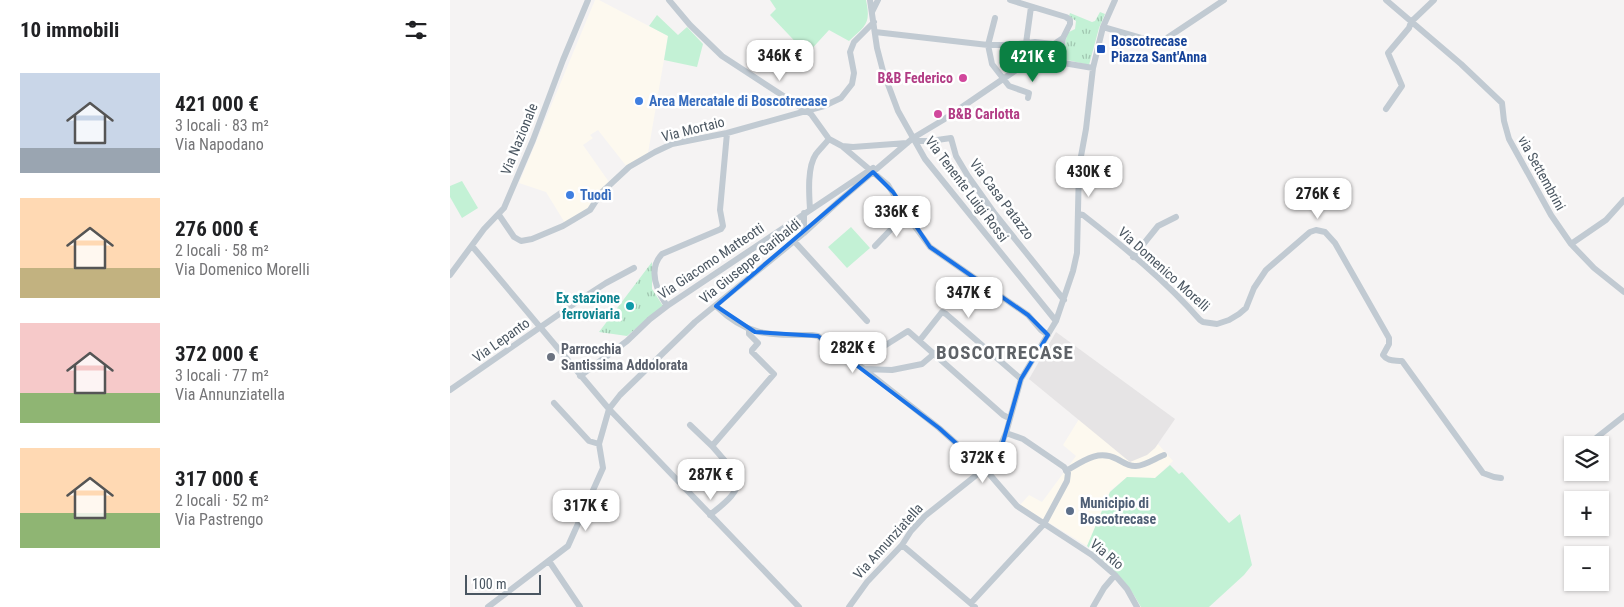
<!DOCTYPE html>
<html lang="it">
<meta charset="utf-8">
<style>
:root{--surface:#fff;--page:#f6f6f6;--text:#202124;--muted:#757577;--accent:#0b8043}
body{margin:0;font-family:"Roboto Condensed",sans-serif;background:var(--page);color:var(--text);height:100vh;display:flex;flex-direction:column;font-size:19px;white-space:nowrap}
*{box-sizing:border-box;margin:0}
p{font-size:16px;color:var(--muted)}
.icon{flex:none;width:28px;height:28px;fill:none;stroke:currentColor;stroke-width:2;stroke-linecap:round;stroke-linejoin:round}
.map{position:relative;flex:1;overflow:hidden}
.side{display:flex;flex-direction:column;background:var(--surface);width:450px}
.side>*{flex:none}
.buttons{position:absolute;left:1114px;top:436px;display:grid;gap:10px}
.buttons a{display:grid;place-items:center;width:45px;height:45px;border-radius:0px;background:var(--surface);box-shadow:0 1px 4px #0004;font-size:25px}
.scale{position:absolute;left:15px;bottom:12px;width:76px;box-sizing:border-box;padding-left:5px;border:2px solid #4a5661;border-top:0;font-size:14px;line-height:18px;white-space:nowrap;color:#4a5661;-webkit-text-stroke:4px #fff;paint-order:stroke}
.price{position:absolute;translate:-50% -42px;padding:0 11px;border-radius:10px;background:#fff;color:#222;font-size:16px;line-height:32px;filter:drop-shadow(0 1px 2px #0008)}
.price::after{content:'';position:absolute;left:50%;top:30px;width:15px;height:11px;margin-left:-8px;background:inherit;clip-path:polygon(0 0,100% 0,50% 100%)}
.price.current{background:var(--accent);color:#fff}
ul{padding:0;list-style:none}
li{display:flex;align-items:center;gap:15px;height:125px;padding:0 20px}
li span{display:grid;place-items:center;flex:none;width:140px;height:100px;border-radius:0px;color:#555}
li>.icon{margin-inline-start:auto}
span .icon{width:60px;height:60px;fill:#fffc;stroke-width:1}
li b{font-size:21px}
h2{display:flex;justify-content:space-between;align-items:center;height:60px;padding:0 20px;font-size:21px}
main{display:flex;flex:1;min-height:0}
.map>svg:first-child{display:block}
.commercial{fill:#fdf9ef}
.education{fill:#e6e4e5}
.grass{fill:#c3f1d5}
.park{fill:url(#park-tufts)}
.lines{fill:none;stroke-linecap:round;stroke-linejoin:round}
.minor{stroke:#c1cad2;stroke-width:6}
.marked{fill:none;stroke:#1a73e8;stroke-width:4;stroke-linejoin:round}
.transit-dot{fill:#1a4fb4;stroke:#fff;stroke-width:2}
.hotel-dot{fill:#d1479c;stroke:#fff;stroke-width:2}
.shop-dot{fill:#3f7fe0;stroke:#fff;stroke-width:2}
.culture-dot{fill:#0f9aa8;stroke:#fff;stroke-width:2}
.worship-dot{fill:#6b7280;stroke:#fff;stroke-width:2}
.service-dot{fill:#5c6f8a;stroke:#fff;stroke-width:2}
.labels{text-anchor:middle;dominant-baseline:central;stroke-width:5;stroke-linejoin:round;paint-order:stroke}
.transit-label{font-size:14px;font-weight:bold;fill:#164399;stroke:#fff;text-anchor:start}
.hotel-label{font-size:14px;font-weight:bold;fill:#b23c85;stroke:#fff;text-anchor:end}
.shop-label{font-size:14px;font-weight:bold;fill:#366cbe;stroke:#fff;text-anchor:start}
.street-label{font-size:14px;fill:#4a5661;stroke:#fff}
.culture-label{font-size:14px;font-weight:bold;fill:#0d838f;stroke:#fff;text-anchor:end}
.worship-label{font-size:14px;font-weight:bold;fill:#5b616d;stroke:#fff;text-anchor:start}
.service-label{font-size:14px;font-weight:bold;fill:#4e5e75;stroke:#fff;text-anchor:start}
.district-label{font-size:19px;font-weight:bold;letter-spacing:1px;fill:#5f6368;stroke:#fff}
</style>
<main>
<section class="side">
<h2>10 immobili<svg class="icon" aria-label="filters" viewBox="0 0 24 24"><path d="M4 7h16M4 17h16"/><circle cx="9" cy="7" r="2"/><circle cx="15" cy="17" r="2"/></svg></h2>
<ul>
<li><span style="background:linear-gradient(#c9d6e8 75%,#9aa5b1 0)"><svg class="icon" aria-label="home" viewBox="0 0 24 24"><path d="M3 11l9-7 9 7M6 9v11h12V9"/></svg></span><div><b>421 000 €</b><p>3 locali · 83 m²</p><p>Via Napodano</p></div></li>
<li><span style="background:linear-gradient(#ffd9b3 70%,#c2b280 0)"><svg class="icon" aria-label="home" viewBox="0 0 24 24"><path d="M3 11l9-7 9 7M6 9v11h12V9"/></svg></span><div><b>276 000 €</b><p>2 locali · 58 m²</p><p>Via Domenico Morelli</p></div></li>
<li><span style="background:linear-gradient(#f6c9c9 70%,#8fb573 0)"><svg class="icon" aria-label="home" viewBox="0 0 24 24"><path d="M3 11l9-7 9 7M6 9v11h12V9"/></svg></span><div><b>372 000 €</b><p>3 locali · 77 m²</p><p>Via Annunziatella</p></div></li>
<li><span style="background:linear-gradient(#ffd9b3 65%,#8fb573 0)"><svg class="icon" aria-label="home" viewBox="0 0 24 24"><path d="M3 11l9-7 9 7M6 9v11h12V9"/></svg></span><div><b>317 000 €</b><p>2 locali · 52 m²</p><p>Via Pastrengo</p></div></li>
</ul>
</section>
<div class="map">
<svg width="1174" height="607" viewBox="0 0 1174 607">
<defs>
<pattern id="park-tufts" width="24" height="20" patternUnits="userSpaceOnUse" patternTransform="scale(1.25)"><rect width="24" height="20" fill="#c3f1d5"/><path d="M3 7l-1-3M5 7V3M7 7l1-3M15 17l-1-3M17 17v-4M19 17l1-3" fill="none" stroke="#a0c6b0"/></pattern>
</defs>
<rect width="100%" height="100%" fill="#f5f3f3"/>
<path class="commercial" d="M145,0H149L218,36L198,153L177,167L148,130L140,135L143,138L133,145L159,182L139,209L115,223L96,192L69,183Z
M629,419L680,462L705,448L708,444L723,461L705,478L677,477L660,491L637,546L570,505L579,495L592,502L626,456L613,445Z"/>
<path class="education" d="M606,332L725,419L705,448L697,455L680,462L579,379Z"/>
<path class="grass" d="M320,0H416C421,24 416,25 399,41L379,30L357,54L320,15L326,9Z
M207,15L228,35L237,27L253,44L247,67L214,60L218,36L199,26Z
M12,181L28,208L12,218L0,197V186Z
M401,227L420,248L397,268L378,247Z
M720,465L729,474L732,472L779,523L790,514L802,565L794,575L759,607H691C676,579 660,566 637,546L660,492L677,477L705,478Z"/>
<path class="park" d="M650,12L655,14L649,28L639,65L613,59L617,33L625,29L626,21L619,16L620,13L642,22L645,21Z
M202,262V289L213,306L177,336L149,332Z"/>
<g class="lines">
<path class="minor" d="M219,0L240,25L272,56L361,114L379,139L392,146L403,147L457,143
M420,0L427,48L433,71L448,111L475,159L606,321
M560,0L616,17L620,20V24L613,38L609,63
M936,0L1011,64L1052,103L1054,121L1059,139L1101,215L1121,244L1144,268L1174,292
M422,12L428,0
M545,18L538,45L542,64L559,86L579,93L578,98
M653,27L705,42H711L774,0
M425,32L538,45H559L585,42L603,44
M584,58L643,68
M573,65L581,7
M936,109L952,86L938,53L959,28L961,22L984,0
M465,141H480L501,138L506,156L518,176L545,214L614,300
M393,147L438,185L457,216L480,247L578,315L591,330L598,335
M360,209C359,194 357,167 366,154C370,149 375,144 379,139
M628,214L633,215C674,247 715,280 750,320L753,322L767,324L779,320L789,314L796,308L804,288L816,270L860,232L866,230L875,232L885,243L939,338V344L933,355C938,362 944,360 952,361L1033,473L1044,477L1051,478
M49,215L64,237L71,241L82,239L113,226L140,210L151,193L179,167L205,152L222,144L277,133L374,106L391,98L402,84L404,73L400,52L404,42L424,22
M354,233V213
M344,241L417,321
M1121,244L1156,220L1174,200
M22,246L159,409L349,607
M425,246L448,222L457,216
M683,257L708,226L726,217
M0,275L34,229L54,208L83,140L113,60L138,0
M217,306C207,291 197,270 212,254L271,229L273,226L270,210L277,133
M266,306C298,337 320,335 362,335L368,336L414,369L489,428L535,469L567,506L642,555L665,575L677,589L687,607
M470,340L492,312L496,314L571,379
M431,348L458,331L553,415L559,418
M414,369L442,370L472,364L485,353
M130,376L177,341L200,319L217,306L423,168
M0,390L128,301L156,283L184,268
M104,403L139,441L149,444
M240,425L262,446L289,477C289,494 272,505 260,515
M1141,442L1174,416
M262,446L324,374L302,352V350L308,343L299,334V329
M616,471C633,461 648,449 667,459C673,462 677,466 685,466C693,467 706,458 714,455
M452,545L525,607
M99,561L130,607
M521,603L594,524L617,481L618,473L614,467L573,439L556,433
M38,607L118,546L153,468L149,444L159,409L170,395L245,322L354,233L389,201L463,138L493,120L613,38
M399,607L417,582L452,545L461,531L475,516L539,465L545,458L556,433L571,379L606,321L623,271L627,253L629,167L636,129L643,68L653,27L665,0
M643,607L654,588L665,575"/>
</g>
<path class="marked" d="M423,172L443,192L480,247L578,315L598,335L571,379L553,442L535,469L489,428L368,336L305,332L266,306Z"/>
<rect class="transit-dot" x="646" y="44" width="10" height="10" rx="2.5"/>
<g class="hotel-dot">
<circle cx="513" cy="78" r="5"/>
<circle cx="488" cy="114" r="5"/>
</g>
<g class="shop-dot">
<circle cx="189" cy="101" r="5"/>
<circle cx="120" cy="195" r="5"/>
</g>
<circle class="culture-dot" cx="180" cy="306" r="5"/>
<circle class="worship-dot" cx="101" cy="357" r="5"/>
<circle class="service-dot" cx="620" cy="511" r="5"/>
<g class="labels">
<g class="transit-label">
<text x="661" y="41">Boscotrecase<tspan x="661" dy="16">Piazza Sant'Anna</tspan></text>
</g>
<g class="hotel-label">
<text x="503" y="78">B&amp;B Federico</text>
<text x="498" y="114" text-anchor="start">B&amp;B Carlotta</text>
</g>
<g class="shop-label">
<text x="199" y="101">Area Mercatale di Boscotrecase</text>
<text x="130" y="195">Tuodì</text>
</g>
<g class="street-label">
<text transform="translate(243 129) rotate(-14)">Via Mortaio</text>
<text transform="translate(69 139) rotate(-68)">Via Nazionale</text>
<text transform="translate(1092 173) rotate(61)">via Settembrini</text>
<text transform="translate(517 189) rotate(53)">Via Tenente Luigi Rossi</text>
<text transform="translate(552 199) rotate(53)">Via Casa Patazzo</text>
<text transform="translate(261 261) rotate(-34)">Via Giacomo Matteotti</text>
<text transform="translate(300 261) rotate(-39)">Via Giuseppe Garibaldi</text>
<text transform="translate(714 269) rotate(42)">Via Domenico Morelli</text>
<text transform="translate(51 340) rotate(-35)">Via Lepanto</text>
<text transform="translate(438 541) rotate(-48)">Via Annunziatella</text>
<text transform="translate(657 554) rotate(40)">Via Rio</text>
</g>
<g class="culture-label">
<text x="170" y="298">Ex stazione<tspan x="170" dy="16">ferroviaria</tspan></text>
</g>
<g class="worship-label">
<text x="111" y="349">Parrocchia<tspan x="111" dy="16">Santissima Addolorata</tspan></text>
</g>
<g class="service-label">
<text x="630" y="503">Municipio di<tspan x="630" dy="16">Boscotrecase</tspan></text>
</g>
<g class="district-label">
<text x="555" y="352">BOSCOTRECASE</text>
</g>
</g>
</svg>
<div class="buttons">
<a><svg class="icon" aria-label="layers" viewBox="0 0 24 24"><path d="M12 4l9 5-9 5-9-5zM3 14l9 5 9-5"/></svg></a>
<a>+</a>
<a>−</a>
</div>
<div class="scale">100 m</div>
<b class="price" style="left:330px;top:82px">346K €</b>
<b class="price current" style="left:583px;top:83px">421K €</b>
<b class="price" style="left:639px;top:198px">430K €</b>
<b class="price" style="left:868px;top:220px">276K €</b>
<b class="price" style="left:447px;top:238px">336K €</b>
<b class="price" style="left:519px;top:319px">347K €</b>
<b class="price" style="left:403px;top:374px">282K €</b>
<b class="price" style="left:533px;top:484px">372K €</b>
<b class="price" style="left:261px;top:501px">287K €</b>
<b class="price" style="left:136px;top:532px">317K €</b>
</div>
</main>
